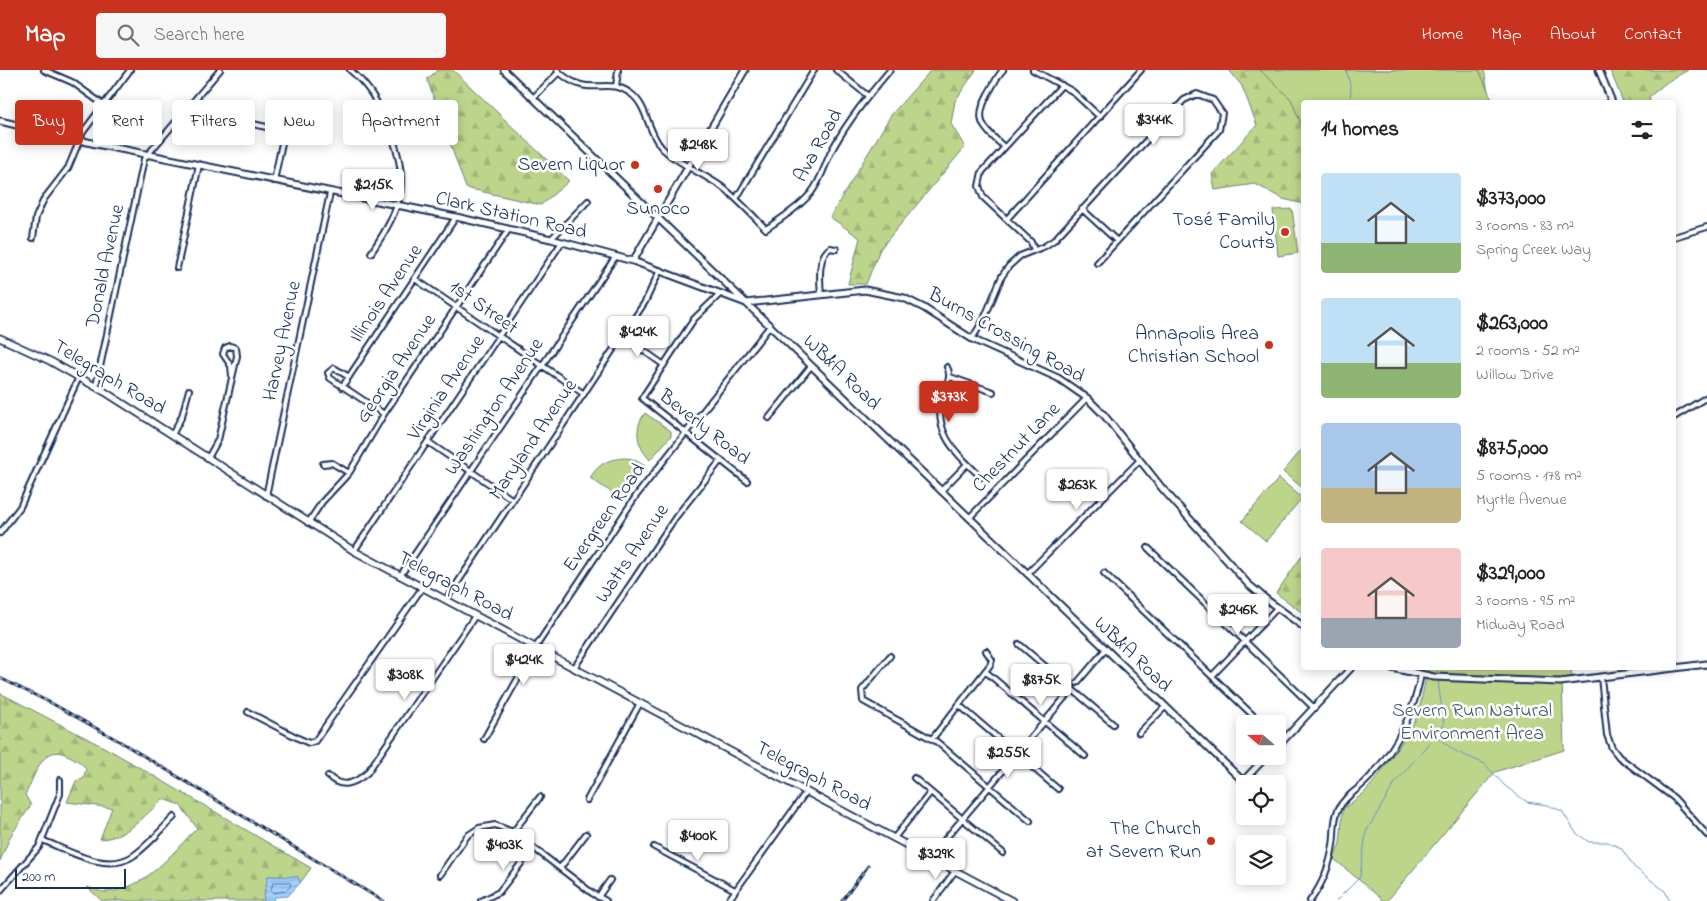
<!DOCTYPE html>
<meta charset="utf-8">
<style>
:root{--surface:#fff;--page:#f6f6f6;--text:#222;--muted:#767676;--accent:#c8321e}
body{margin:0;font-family:"Indie Flower",sans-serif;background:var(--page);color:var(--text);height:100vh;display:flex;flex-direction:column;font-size:19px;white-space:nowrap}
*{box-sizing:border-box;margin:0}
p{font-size:16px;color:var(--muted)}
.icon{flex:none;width:28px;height:28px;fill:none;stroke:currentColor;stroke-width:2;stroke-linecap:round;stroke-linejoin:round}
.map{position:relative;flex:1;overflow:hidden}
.side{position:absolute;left:1301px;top:30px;width:375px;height:570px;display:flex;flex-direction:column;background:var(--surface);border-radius:5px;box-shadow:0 2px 12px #0003}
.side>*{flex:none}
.top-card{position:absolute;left:15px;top:30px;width:475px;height:45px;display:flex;gap:10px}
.needle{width:32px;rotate:290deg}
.fabs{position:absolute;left:1236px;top:645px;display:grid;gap:10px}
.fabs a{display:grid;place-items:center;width:50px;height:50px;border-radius:5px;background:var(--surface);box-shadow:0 2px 12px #0003;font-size:25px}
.scale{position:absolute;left:15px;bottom:12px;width:111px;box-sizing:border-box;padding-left:5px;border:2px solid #1b2f5e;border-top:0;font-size:14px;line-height:18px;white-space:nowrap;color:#1b2f5e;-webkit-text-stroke:4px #fff;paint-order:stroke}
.price{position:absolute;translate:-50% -42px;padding:0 11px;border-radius:5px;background:#fff;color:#222;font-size:16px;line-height:32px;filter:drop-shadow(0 1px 2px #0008)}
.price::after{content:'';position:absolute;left:50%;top:30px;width:15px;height:11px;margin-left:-8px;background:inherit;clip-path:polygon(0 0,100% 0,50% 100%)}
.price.on{background:var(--accent);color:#fff}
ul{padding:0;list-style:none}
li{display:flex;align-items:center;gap:15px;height:125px;padding:0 20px}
li span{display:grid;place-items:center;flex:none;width:140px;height:100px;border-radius:5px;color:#555}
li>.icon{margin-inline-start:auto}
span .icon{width:60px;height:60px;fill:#fffc;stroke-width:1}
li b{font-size:21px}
h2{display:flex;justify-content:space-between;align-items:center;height:60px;padding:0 20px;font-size:21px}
.tag{padding:0 18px;border-radius:5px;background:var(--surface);box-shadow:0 2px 12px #0003;font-size:18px;line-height:45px}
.tag.on{background:var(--accent);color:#fff}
header{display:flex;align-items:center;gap:30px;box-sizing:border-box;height:70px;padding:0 25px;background:var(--accent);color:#fff}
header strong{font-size:24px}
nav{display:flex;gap:28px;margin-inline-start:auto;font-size:18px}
.search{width:350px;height:45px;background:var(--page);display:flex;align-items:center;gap:12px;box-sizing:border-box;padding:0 18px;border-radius:5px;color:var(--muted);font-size:19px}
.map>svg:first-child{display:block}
.forest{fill:url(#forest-firs);stroke:#6c8274}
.green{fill:#bdd58b;stroke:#6c8274}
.water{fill:url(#water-rules);stroke:#6d90bf}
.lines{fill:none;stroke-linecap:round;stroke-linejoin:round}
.shore{stroke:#51709e;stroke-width:1}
.stream{stroke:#6d90bf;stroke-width:1}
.street-casing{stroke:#1b2f5e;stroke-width:8}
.secondary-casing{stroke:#1b2f5e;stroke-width:9}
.primary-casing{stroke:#1b2f5e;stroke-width:9}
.street{stroke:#fff;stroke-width:4}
.secondary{stroke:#fff;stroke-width:5}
.primary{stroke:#fff;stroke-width:5.5}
.rail-casing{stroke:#1b2f5e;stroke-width:3}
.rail{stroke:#fff;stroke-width:1;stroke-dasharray:4;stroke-linecap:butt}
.poi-dot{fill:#c8321e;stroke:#fff;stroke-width:2}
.labels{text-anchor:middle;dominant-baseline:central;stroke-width:5;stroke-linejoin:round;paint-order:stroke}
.street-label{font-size:20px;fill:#1b2f5e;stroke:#fff}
.poi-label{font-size:20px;fill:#1b2f5e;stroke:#fff;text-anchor:end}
.park-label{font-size:20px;fill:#445869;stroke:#fff}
</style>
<header>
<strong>Map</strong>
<div class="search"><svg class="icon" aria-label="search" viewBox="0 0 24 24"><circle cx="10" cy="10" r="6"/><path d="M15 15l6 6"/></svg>Search here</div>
<nav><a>Home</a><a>Map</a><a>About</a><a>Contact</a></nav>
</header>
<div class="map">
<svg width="1707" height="831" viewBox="0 0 1707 831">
<defs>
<pattern id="forest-firs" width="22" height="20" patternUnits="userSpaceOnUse" patternTransform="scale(1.25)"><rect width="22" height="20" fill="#bdd58b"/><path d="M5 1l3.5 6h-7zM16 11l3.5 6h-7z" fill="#a2b77a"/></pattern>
<pattern id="water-rules" width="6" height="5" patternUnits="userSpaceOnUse" patternTransform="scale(1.25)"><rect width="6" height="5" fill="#a3d1ff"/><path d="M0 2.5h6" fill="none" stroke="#8cb4dd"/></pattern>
</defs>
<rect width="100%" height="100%" fill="#fff"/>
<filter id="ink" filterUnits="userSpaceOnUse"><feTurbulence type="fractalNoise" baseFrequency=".02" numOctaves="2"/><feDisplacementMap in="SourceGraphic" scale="10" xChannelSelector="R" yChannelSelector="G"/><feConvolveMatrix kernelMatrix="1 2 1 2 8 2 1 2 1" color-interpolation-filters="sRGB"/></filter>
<g filter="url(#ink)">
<path class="forest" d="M438,0H453L569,111L541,135L466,118L427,9Z
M931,0H976L955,31L951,54L965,77L880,179L866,214H848L860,168L830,147L891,45Z
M1229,0H1484L1490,32H1304V134L1283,129L1255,114L1215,120L1212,104L1257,55L1242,16Z
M1610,0H1688L1667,12L1649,27L1650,32H1623Z
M1304,483V544L1276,523Z
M0,623L113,682L311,798L300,813L298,807L268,806L263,831H102L87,817C93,819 100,822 106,822C145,820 172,783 197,758L180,735L163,729C144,746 127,768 100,769L112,738L67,732L76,711L83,709L86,699C81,692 74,688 67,685C42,672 34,709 25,725L31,735L10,767L0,791Z"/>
<path class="green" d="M1260,0H1479L1493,32H1304V61L1291,29Z
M1292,139L1298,183L1278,186L1273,140Z
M645,343L671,361V366L650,390C637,376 633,359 645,343Z
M1304,377V419L1283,402Z
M625,388L633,389L645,396L625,427L620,428L590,408C599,393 609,389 625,388Z
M1279,408L1302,428L1266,471L1242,451Z
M1416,598H1571L1572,608H1562L1564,680L1495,702L1387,831H1384L1334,789L1340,773L1343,739L1364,723L1377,708L1406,666L1418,645L1427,603L1418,602Z"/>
<path class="water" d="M268,806L298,807L300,813L288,826L275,827L273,831H263Z"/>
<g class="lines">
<path class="shore" d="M274,812H289L291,815L286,821L273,823L271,820Z"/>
<path class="stream" d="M1346,0L1351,18L1350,32
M1437,598L1438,603
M1435,666L1457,682L1485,694L1505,716L1527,732L1547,735L1562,741L1576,763L1589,772H1608L1621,778L1634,797L1665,821L1670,831
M1336,831L1360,807L1366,762L1395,713L1444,655L1438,611"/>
<g class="street-casing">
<path id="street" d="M44,0L72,12L104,35
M350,0C369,16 377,31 387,53C410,110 405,133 371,183
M557,0C589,31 605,5 630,23C648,35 647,62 662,78C679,95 703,103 722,117C738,129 752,145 766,159C782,148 799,137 811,123C822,109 825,93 833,78C849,49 869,25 890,0
M836,0L868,26
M1003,0C997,6 993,16 988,24C973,52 984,58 1004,77
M1033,0L1072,21L1100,47
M616,17L618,0
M533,28L559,2
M253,54L284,61
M274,111L287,49L285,37
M736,129L814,0
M1082,139L1117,171
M1007,149L1141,0
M1674,167L1707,157
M33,168L36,147L44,129L68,98L83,62L130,0
M551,169L588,131
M1034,180L1031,172L983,127L979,116L982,102L1062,15
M177,198L199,95
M415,209L584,324
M720,224L694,249L642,328L747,411
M821,225C820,211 817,187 830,178L836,179
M623,266L664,295
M972,269L984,249L1002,206L1009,196L1020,186L1045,176L1054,170L1184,30L1197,24L1213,30L1222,43L1219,60L1097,193
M947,297C952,306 947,313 944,322C930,361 956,383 981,407
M349,307L334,298L328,303L330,308L384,344
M950,307L993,322
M96,316L144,89L220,0
M342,317L456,147
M1674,347L1707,327
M769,348L811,296
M172,365L182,346L189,320
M428,372L513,430
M208,388L218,370L237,286L236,278L230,276L225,278L223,284L231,296L232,306
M323,394L332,393L349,403
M941,421L967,394
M266,426L330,123
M969,448L1087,328
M308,453L322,432L349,403L384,344L509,159
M0,463L20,437L79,307
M1148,478L1314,638
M354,481L562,172
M1104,503L1262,654
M1027,504L1140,390
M400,506L616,186
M446,530L645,232L660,200
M1019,574L1113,654
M890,586L862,620L863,631L937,672L1030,751
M574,598L675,448L721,390
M985,601L1085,686
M1212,606L1277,538
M1601,607L1607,665L1612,678L1619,687L1674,728L1707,765
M1077,613L1105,580
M959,635L1058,719
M248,642L300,669L309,673L315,671L422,518
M1139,663L1165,637
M484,669L535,578L636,426L770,256
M932,669L990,595L992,590L986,581
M328,706C342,719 354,714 367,703L475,546
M914,708L1003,783
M587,730L640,633
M513,762L540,727
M894,768L930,723
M42,770C68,780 106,804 133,786C148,776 161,760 174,747
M654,777L735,820
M930,787L1072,619
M560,798L586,764
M440,805L467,766L479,758L495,755L513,762L592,823L606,831
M0,821L39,777L60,724V710
M598,827L610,810
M481,831L499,822L533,778
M728,831L806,722
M933,831L955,801
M1310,831C1322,815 1330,795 1333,775C1335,764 1333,751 1338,740C1344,726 1360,719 1370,707C1397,678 1413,644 1421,605"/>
</g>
<g class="secondary-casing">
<path id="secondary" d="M504,0L1243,711L1267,686
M1599,0L1612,32
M0,51L96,74L456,147L551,169L633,191L746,233L865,220L904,228L924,238L972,269L1058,308L1087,328L1104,345L1162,418L1248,514L1267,530L1304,557
M633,191L745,0
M1392,598L1434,607L1560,612L1707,594
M1278,676L1351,598"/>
</g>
<g class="primary-casing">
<path id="primary" d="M0,268L50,291L105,322L354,481L1012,831"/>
</g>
<use href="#street" class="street"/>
<use href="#secondary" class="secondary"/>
<use href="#primary" class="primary"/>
<g class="rail-casing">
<path id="rail" d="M0,608L53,634L119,671L383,831
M842,831L868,796"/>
</g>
<use href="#rail" class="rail"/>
</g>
</g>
<g class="poi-dot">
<circle cx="635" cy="95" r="5"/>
<circle cx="658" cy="119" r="5"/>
<circle cx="1285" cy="162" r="5"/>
<circle cx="1269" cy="275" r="5"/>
<circle cx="1211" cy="771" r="5"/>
</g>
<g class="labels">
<g class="street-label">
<text transform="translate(819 76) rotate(-61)">Ava Road</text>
<text transform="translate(511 146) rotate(13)">Clark Station Road</text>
<text transform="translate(106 196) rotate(-78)">Donald Avenue</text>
<text transform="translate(387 224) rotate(-56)">Illinois Avenue</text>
<text transform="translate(483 238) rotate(35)">1st Street</text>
<text transform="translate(1006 266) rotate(29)">Burns Crossing Road</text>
<text transform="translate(283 271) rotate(-78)">Harvey Avenue</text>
<text transform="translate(397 299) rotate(-56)">Georgia Avenue</text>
<text transform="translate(841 303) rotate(44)">WB&amp;A Road</text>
<text transform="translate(109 308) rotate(31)">Telegraph Road</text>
<text transform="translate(447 318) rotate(-56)">Virginia Avenue</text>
<text transform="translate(495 337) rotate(-56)">Washington Avenue</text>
<text transform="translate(704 358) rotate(38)">Beverly Road</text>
<text transform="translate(534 370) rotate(-56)">Maryland Avenue</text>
<text transform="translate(1017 378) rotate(-46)">Chestnut Lane</text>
<text transform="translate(605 448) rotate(-55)">Evergreen Road</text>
<text transform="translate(633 484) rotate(-56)">Watts Avenue</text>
<text transform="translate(455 517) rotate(28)">Telegraph Road</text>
<text transform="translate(1132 585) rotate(44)">WB&amp;A Road</text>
<text transform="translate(813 707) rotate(28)">Telegraph Road</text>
</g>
<g class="poi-label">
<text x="625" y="95">Severn Liquor</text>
<text x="658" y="139" text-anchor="middle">Sunoco</text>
<text x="1275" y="150">Tosé Family<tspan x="1275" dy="23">Courts</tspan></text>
<text x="1259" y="264">Annapolis Area<tspan x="1259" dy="23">Christian School</tspan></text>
<text x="1201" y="759">The Church<tspan x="1201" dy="23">at Severn Run</tspan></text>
</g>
<g class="park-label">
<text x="1472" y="641">Severn Run Natural<tspan x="1472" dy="23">Environment Area</tspan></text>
</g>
</g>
</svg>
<div class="fabs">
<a><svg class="needle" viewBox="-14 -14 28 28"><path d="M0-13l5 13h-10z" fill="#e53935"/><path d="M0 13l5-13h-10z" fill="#767676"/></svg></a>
<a><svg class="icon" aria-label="locate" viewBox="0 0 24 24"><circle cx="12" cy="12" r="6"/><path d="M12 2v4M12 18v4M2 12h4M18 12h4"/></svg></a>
<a><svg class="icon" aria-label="layers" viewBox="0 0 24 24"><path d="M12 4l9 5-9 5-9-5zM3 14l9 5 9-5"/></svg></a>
</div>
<div class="scale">200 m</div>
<b class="price" style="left:1154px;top:76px">$344K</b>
<b class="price" style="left:698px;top:101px">$248K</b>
<b class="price" style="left:373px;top:141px">$215K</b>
<b class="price" style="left:638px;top:288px">$424K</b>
<b class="price on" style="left:949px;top:353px">$373K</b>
<b class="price" style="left:1077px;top:441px">$263K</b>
<b class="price" style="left:1238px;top:566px">$246K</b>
<b class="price" style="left:524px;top:616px">$424K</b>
<b class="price" style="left:405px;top:631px">$308K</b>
<b class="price" style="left:1041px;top:636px">$875K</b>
<b class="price" style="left:1008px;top:709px">$255K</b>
<b class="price" style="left:698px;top:792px">$400K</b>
<b class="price" style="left:504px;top:801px">$403K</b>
<b class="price" style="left:936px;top:810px">$329K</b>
<div class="top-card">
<a class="tag on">Buy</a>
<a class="tag">Rent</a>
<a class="tag">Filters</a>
<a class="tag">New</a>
<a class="tag">Apartment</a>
</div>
<section class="side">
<h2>14 homes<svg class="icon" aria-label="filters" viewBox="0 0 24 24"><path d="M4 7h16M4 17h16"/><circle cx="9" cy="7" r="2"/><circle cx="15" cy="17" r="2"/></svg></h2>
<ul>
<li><span style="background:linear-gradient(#bfe0f5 70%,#8fb573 0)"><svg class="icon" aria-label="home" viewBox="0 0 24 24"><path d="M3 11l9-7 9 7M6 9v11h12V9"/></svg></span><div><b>$373,000</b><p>3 rooms · 83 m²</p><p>Spring Creek Way</p></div></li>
<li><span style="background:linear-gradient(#bfe0f5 65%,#8fb573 0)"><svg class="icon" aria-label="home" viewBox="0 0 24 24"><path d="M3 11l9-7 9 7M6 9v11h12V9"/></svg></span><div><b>$263,000</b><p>2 rooms · 52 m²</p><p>Willow Drive</p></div></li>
<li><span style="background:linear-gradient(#a9c7e8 65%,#c2b280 0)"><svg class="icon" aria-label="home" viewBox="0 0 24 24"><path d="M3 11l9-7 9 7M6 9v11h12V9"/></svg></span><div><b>$875,000</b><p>5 rooms · 178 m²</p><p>Myrtle Avenue</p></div></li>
<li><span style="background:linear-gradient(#f6c9c9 70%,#9aa5b1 0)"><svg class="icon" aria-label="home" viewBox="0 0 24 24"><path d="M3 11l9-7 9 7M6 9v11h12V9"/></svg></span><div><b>$329,000</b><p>3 rooms · 95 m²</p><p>Midway Road</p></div></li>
</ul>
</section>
</div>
